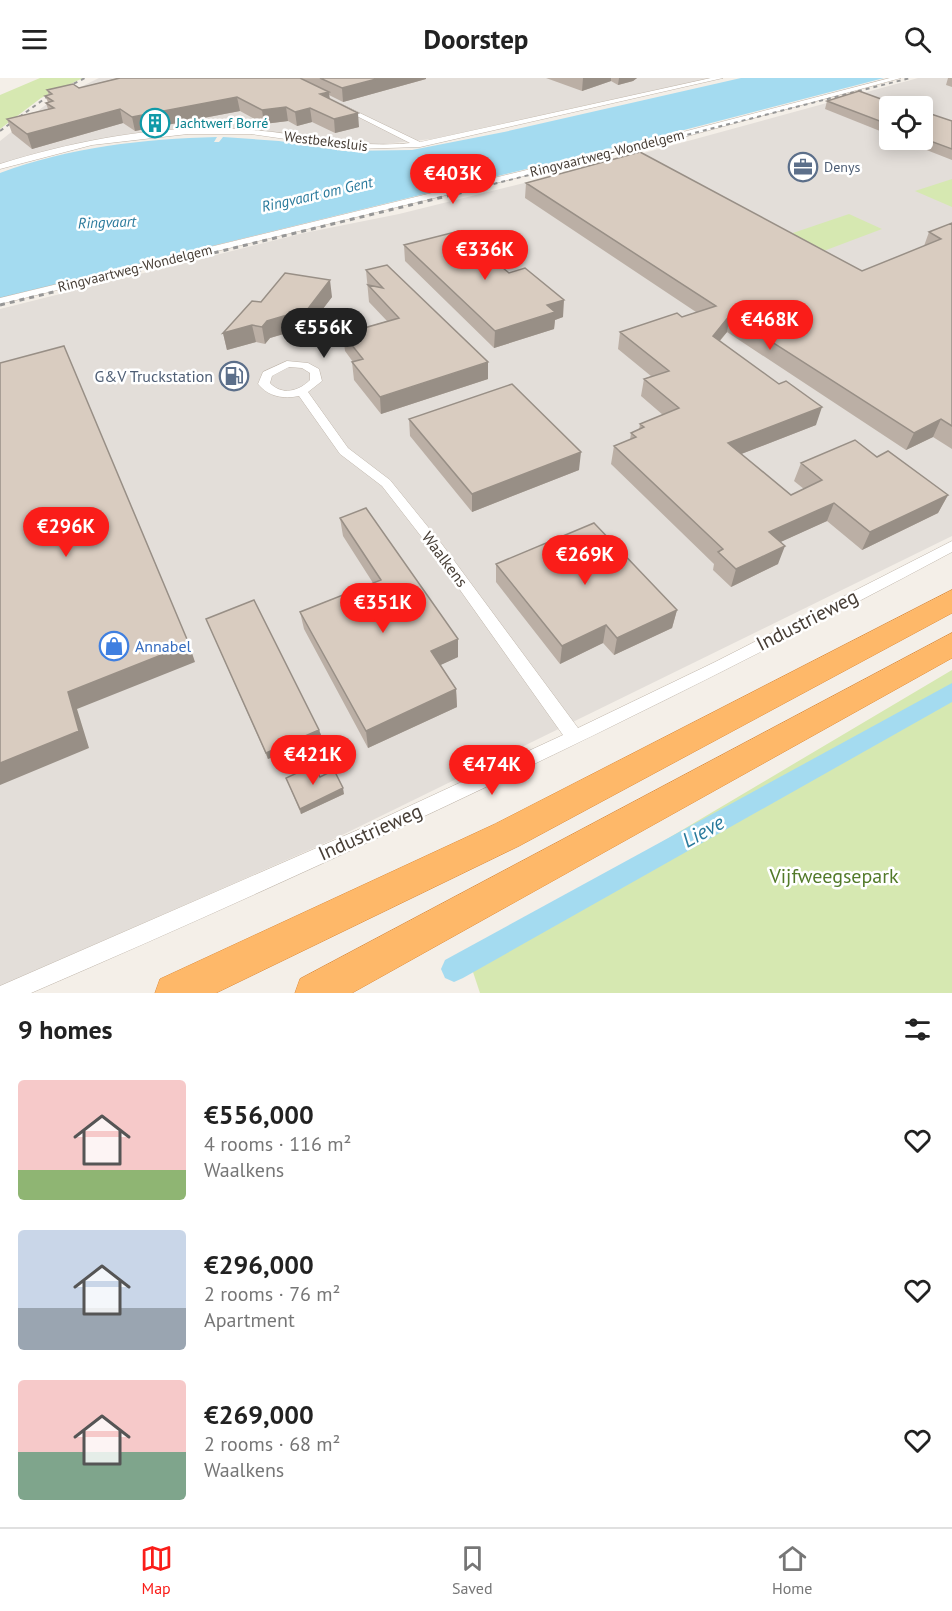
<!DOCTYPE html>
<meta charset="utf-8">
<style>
:root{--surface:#fff;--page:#f6f6f6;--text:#222;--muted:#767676;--line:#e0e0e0;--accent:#fa1d19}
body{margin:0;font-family:"PT Sans",sans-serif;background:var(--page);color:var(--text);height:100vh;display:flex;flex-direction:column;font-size:22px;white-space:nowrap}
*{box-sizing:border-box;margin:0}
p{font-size:20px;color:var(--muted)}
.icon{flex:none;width:33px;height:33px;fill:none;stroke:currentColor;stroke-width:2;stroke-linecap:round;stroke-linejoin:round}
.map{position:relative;height:915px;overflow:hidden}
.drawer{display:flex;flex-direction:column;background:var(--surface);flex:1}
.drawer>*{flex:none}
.fabs{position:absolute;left:879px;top:18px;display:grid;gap:12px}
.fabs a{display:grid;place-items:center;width:54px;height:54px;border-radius:6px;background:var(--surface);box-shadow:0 3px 15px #0003;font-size:30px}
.price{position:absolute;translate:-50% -51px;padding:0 14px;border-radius:21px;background:var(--accent);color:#fff;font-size:20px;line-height:39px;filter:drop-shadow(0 2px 3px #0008)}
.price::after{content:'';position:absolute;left:50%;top:36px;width:18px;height:14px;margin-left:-9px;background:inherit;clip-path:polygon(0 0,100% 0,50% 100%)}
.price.active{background:#222;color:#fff}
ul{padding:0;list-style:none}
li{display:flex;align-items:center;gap:18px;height:150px;padding:0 18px}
li span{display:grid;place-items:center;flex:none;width:168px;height:120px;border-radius:6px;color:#555}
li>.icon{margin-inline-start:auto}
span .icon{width:72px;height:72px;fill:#fffc;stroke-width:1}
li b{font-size:26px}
h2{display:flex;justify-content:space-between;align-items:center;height:72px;padding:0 18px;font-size:26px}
header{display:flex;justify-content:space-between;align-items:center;height:78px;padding:0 18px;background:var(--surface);font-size:27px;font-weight:700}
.menu{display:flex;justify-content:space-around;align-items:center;height:84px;border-top:2px solid var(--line);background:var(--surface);font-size:16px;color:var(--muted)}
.menu a{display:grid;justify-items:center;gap:3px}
.menu .active{color:var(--accent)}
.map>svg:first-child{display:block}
.industrial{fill:#e3ded9;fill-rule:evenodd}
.green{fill:#d6e8b1}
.water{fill:#a4dbf0}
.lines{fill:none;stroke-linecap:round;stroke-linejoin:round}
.canal{fill:#a4dbf0;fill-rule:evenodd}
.street-casing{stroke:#bfb5aa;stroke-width:1}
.highway-casing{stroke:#de8b38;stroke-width:1}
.street{fill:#fff;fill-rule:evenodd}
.highway{fill:#feb869;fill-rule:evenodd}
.rail-far1{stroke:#979797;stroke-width:2;stroke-dasharray:4 4;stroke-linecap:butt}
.rail{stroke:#979797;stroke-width:3;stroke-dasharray:5 5;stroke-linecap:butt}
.wall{fill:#bbafa5}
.shaded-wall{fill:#988f86}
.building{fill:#d9ccc0;stroke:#988f86;stroke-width:1.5}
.labels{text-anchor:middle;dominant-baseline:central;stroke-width:5;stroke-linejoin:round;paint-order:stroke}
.far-culture-label{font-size:14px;fill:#0d838f;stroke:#fff;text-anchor:start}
.far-street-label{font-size:14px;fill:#473e36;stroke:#fff}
.far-service-label{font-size:14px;fill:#4e5e75;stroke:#fff;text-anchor:start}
.far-water-label{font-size:15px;font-style:italic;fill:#2a7a9c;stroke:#fff}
.service-label{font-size:16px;fill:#4e5e75;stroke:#fff;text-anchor:end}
.street-label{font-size:16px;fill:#473e36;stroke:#fff}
.shop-label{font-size:16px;fill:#366cbe;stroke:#fff;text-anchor:start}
.near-street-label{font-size:20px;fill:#473e36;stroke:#fff}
.near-park-label{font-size:20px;fill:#527a29;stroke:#fff}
.near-water-label{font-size:21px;font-style:italic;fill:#2a7a9c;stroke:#fff}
</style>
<header><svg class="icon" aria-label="menu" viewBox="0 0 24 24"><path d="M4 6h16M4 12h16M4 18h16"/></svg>Doorstep<svg class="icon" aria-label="search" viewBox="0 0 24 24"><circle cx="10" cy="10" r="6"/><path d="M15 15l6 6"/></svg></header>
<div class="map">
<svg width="952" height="915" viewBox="0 0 952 915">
<rect width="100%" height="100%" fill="#f4efe8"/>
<path class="industrial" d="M99,0H709L432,61L374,67L231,51L91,63L0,87V63L48,25Z
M918,0H952V458L332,762L0,908V231L304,155L399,136L633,78ZM890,28H922V62H890Z"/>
<path class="green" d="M40,0H83L41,20L0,51V17Z
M952,101V129L915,113Z
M849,136L882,151L813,177L781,159Z
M952,592V915H480L468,879Z"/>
<path class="water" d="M741,0H884L657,59L0,220V95C70,69 143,61 217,59L214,64H219L223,59L279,63L343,73L412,72L504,54Z"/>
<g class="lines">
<path class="canal" d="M952,605V624L463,900L454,904L445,900L441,891L445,882Z"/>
<g class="street-casing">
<path id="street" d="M711,0H723L420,69L355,71L251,56H188L92,67L0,91V86C81,61 167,45 252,52C307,56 354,71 410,65L339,29L341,26L420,64Z
M890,0H901L684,59L0,226V220L679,55Z
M287,283L308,285L319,291L322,303L308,314L348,370L390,402L441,465L578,650L715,584L952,463V474C651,635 344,780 31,915H0V908L360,751L563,657L431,471L382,408L340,376L299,318C283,321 269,319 258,306L263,294ZM289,289L302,290L310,295V302C299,313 282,318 270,305L272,298Z"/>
</g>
<g class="highway-casing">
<path id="highway" d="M952,512V535L519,768L216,915H155L160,901L495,746Z
M952,555V580L352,915H295L300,901Z"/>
</g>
<use href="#street" class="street"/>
<use href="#highway" class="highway"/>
<path class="rail-far1" d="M0,53L47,19L85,0
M478,110L910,0"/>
<path class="rail" d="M0,227L484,109"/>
</g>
<path class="wall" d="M118,0H426V1L343,24L329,17L330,21L359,49L335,55L312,44L297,48L288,43L264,46L240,33L135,53L123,45L32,71L12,55L7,41L48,31L46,25L48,24L45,18L49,17L47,12L79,10Z
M546,0H637L633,3L618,7L611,3L582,13Z
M948,0H952V9L946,7Z
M827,23L892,25L890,28V57L825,31Z
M922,33L952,43V82L901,62H922Z
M526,105L862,193L924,168L929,154L952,145V371L933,359L906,372L727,254L720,263L816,347L741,376L791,417L804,411L794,403L801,385L877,379L948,417L938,435L862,472L827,443L780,464L778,486L731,509L713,492L714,486L611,386L614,368L630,362L631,355L639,352L640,346L663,337L641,318L644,301L651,298L618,271L620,254L682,239L696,234L525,120Z
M404,167L509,195L563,239L555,242L554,251L494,270L405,183Z
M366,192L488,284V301L381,336L354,302L352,284H353L345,273L343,256L387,243L369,224Z
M332,219L309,249L301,248L297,252L270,260L265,266L256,264L227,272L223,255L261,224Z
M409,341L579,392L472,434L410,358Z
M340,440L458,579L440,587L456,611L457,629L368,670L304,551L300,534L373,505L343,458Z
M496,486L677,532L672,550L614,577L603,565L560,586L496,504Z
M206,541L319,652L321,657L268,681Z
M320,699L344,716L301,736L286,700Z"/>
<path class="shaded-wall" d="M380,0H426V1L343,24L342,10Z
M583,0H611V3L582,13Z
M619,0H637L633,3L618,7Z
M329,14L330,27L320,16Z
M237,19L240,33L135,53L132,39Z
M286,29L288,43L264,46L262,32Z
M310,30L312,44L297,48L295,34Z
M120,31L123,45L32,71L27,56Z
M358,35L359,49L335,55L334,41Z
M330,202L332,219L309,249L307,232Z
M564,222L563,239L555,242L554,251L494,270L495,253L547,227Z
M298,231L301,248L297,252L270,260L265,266L262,249L267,243Z
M730,237L727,254L709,275L713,258Z
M252,247L256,264L227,272L223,255Z
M488,284V301L381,336L380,319Z
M822,329L816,347L723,383L728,365Z
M941,341L933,359L906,372L914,355Z
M581,374L579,392L472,434V416Z
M948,417L938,435L862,472L870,454Z
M834,425L827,443L763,472L769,454Z
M785,468L778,486L731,509L736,491Z
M677,532L672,550L614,577L617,560Z
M606,547L603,565L560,586L562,568Z
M458,561V579L432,591L431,573Z
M189,566L195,584L77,631L89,670L0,707V685L68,614Z
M456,611L457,629L368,670L366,653Z
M319,652L321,657L268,681L266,675Z
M343,710L344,716L301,736L300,731Z"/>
<path class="building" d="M120,0H300L329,14L320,16L358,35L334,41L310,30L295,34L286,29L262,32L237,19L132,39L120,31L27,56L7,41L54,30L46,25L53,23L45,18L52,16L47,12L73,6L79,10Z
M320,0H380L342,10Z
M859,13L892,25H901L911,28H890V47L827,23Z
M922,33L952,43V71L922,60Z
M640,74L862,193L941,161L929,154L952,145V348L941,341L914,355L730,237L713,258L779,306L786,303L822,329L728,365L791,417L822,402L801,385L855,362L877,379L888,373L948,417L870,454L834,425L769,454L785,468L736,491L718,474L723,471L614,368L636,359L631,355L644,349L640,346L679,330L644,301L669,293L620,254L677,235L682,239L716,228L526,105Z
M459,153L509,195L525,190L564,222L547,227L555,234L495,253L404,167Z
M387,187L488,284L380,319L352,284L363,281L343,256L399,240L368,207L383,210L366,192Z
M285,195L330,202L307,232L298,231L294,235L267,243L262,249L252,247L223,255L252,223L261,224Z
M64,268L189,566L68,614L79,653L0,685V285Z
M512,306L581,374L472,416L409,341Z
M366,430L458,561L431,573L456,611L366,653L300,534L381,502L340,440Z
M594,445L677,532L617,560L606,547L562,568L496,486Z
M254,522L319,652L266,675L206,541Z
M314,687L320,699L334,692L343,710L300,731L286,700Z"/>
<defs>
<g id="building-ring" transform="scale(1.5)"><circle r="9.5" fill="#fff" stroke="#0f9aa8" stroke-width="1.5"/><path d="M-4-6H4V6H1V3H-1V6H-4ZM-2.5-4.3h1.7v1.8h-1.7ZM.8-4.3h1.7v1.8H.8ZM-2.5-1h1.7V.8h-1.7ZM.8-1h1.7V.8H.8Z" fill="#0f9aa8"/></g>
<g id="office-ring" transform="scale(1.5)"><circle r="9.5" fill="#fff" stroke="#5c6f8a" stroke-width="1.5"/><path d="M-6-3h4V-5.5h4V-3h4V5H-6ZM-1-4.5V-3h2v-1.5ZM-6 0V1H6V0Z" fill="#5c6f8a"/></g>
<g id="fuel-ring" transform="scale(1.5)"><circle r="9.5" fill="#fff" stroke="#5c6f8a" stroke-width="1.5"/><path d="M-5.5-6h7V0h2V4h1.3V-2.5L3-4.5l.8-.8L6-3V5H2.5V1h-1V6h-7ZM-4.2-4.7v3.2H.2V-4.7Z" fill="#5c6f8a"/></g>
<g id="shop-ring" transform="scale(1.5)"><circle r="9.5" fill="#fff" stroke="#3f7fe0" stroke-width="1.5"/><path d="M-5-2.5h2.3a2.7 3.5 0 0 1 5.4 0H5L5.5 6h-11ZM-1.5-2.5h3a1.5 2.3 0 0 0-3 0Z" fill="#3f7fe0"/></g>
</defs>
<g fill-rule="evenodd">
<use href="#building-ring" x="155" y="45"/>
<use href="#office-ring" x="803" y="89"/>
<use href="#fuel-ring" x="234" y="298"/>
<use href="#shop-ring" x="114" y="568"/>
</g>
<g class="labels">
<g class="far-culture-label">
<text x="176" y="45">Jachtwerf Borré</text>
</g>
<g class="far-street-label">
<text transform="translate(326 63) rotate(7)">Westbekesluis</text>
<text transform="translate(607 75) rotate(-14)">Ringvaartweg-Wondelgem</text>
<text transform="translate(135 190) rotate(-14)">Ringvaartweg-Wondelgem</text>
</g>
<g class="far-service-label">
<text x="824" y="89">Denys</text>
</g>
<g class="far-water-label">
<text transform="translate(317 116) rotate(-13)">Ringvaart om Gent</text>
<text transform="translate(107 144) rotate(-2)">Ringvaart</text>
</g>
<g class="service-label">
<text x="213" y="298">G&amp;V Truckstation</text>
</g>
<g class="street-label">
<text transform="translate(445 481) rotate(53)">Waalkens</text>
</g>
<g class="shop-label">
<text x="135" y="568">Annabel</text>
</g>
<g class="near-street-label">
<text transform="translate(807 542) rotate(-27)">Industrieweg</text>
<text transform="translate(370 754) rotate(-24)">Industrieweg</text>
</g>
<g class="near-park-label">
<text x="834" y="798">Vijfweegsepark</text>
</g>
<g class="near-water-label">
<text transform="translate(703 753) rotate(-29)">Lieve</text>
</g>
</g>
</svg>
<div class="fabs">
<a><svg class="icon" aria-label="locate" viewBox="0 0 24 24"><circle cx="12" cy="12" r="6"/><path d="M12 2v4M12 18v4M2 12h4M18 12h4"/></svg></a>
</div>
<b class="price" style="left:453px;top:127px">€403K</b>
<b class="price" style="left:485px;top:203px">€336K</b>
<b class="price" style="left:770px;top:273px">€468K</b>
<b class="price active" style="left:324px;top:281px">€556K</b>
<b class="price" style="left:66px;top:480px">€296K</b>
<b class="price" style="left:585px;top:508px">€269K</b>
<b class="price" style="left:383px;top:556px">€351K</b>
<b class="price" style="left:313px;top:708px">€421K</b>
<b class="price" style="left:492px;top:718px">€474K</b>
</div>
<section class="drawer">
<h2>9 homes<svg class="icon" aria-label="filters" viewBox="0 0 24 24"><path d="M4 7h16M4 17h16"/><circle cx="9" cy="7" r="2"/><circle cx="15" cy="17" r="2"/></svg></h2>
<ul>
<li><span style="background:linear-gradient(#f6c9c9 75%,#8fb573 0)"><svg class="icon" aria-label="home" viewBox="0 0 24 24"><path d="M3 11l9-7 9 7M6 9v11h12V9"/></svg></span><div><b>€556,000</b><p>4 rooms · 116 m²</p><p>Waalkens</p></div><svg class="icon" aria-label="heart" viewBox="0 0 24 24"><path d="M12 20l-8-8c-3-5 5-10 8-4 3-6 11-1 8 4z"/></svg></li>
<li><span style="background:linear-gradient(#c9d6e8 65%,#9aa5b1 0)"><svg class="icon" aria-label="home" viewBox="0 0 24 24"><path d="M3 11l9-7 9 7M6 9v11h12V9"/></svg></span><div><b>€296,000</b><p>2 rooms · 76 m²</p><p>Apartment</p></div><svg class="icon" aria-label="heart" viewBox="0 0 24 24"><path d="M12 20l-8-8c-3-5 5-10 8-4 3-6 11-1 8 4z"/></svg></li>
<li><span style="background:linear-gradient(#f6c9c9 60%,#7fa58c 0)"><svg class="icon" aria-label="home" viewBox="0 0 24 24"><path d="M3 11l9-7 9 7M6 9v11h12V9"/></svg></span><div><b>€269,000</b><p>2 rooms · 68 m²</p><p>Waalkens</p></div><svg class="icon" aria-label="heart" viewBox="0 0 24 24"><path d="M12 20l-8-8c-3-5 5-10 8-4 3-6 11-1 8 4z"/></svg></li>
</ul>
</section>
<nav class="menu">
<a class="active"><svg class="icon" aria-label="map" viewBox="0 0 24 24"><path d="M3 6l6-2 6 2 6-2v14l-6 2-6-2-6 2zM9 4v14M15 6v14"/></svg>Map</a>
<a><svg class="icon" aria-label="saved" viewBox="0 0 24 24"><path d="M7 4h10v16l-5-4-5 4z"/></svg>Saved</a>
<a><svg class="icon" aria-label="home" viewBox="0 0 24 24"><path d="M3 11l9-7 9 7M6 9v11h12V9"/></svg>Home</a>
</nav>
